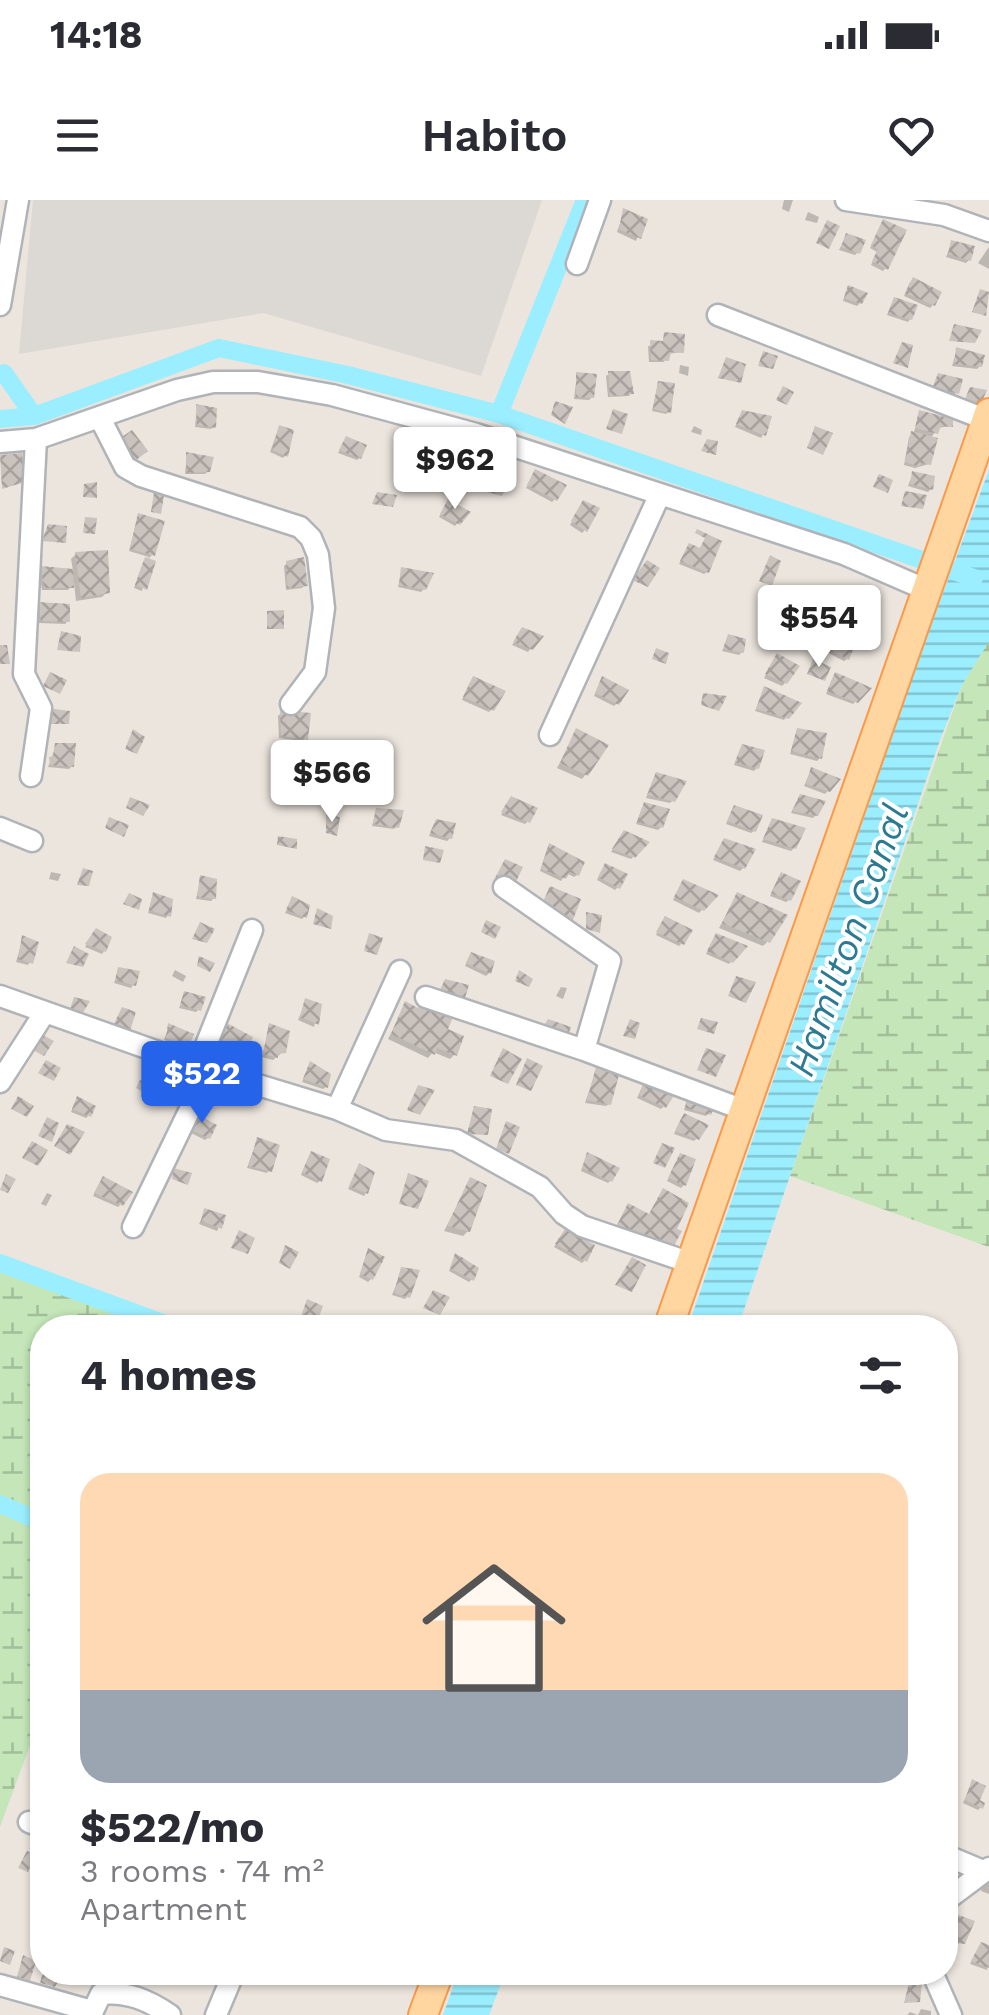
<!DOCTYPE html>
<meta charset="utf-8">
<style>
:root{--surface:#fff;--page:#f2f2f3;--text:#2b2b33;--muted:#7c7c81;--line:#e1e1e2;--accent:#2563eb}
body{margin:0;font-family:"Work Sans",sans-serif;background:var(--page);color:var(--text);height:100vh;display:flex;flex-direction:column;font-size:38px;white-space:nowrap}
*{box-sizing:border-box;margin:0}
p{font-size:32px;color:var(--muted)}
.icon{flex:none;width:55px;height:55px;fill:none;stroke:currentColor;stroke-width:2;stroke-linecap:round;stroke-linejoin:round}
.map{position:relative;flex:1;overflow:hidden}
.drawer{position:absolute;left:30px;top:1115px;width:928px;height:670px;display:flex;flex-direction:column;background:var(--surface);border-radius:40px;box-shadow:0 2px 8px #0004}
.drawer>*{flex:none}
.price{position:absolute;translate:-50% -85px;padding:0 22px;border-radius:10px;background:#fff;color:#222;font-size:32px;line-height:65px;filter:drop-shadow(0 2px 5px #0008)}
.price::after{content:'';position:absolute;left:50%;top:60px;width:30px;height:22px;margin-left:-15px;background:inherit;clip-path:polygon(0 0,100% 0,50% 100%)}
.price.current{background:var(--accent);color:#fff}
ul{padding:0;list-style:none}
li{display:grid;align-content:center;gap:20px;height:530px;padding:0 50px}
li+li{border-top:2px solid var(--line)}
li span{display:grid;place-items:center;height:310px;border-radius:30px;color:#555}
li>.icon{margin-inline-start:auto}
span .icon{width:180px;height:180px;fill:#fffc;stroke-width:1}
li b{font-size:42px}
h2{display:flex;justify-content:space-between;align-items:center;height:120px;padding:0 50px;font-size:42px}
.status{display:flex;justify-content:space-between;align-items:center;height:70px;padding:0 50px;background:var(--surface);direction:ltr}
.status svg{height:28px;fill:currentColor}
header{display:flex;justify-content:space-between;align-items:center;height:130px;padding:0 50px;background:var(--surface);font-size:45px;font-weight:600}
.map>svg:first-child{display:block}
.industrial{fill:#dcd8d3}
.wetland{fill:url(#wetland-marsh)}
.water{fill:url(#water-rules)}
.shadow{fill:#0003}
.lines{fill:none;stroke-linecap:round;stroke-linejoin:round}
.canal{stroke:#9beeff;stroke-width:18}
.building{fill:url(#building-cross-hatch)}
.minor-casing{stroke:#b0b4b8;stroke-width:25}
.major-casing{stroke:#fa994a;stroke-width:32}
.minor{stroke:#fff;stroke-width:20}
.major{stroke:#ffd6a0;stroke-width:28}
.labels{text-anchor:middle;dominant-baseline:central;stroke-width:8;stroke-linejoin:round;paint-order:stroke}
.water-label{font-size:38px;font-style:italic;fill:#2c7992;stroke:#fff}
</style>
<div class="status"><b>14:18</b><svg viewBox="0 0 49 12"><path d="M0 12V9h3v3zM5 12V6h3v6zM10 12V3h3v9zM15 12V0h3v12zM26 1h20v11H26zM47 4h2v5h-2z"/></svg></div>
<header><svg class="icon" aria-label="menu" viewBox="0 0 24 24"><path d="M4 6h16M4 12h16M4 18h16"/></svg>Habito<svg class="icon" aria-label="heart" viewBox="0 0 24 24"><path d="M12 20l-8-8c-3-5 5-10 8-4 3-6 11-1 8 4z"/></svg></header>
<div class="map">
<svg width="989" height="1815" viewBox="0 0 989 1815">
<defs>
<pattern id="wetland-marsh" width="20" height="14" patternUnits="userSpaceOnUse" patternTransform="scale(2.5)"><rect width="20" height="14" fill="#c4e6b8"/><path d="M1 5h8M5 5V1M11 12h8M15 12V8" fill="none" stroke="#a2be99"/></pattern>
<pattern id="water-rules" width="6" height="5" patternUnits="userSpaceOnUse" patternTransform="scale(2.5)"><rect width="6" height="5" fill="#9beeff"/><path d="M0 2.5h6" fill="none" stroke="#81c4d2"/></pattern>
<pattern id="building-cross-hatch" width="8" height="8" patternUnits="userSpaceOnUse" patternTransform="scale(2.5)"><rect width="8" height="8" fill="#c9c2bd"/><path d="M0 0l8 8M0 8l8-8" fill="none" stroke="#a6a19d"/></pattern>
</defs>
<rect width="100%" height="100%" fill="#ece5de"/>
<path class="industrial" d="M33,0H542L481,176L263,113L19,154Z"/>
<path class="wetland" d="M989,441V1047L790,976L962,485Z
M0,1063L176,1127L42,1128V1533L29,1548L0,1627Z"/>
<path class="water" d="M989,270V441L962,485L940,540L738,1127H688L924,444Z
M458,1773H505L489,1815H443Z"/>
<path class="shadow" d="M784,0H793L789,12L782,9Z
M624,11L644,20L636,41L617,32Z
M808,12L819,17L817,23L805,20Z
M881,25L886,68L883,71L871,65L877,52L870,48Z
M846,36L858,52L855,55L839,50Z
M952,43L969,60L966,63L946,57Z
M989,47V69L978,63Z
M910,82L933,105L930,108L904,96Z
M846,91L860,103L857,106L843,101Z
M892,103L910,119L908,122L887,115Z
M665,134L682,152L668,154L664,162H649L648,146L662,144Z
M957,150L980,166L977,169L952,166Z
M680,165L689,167L688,176L679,173Z
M577,174L592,197L589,200L574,199Z
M609,174L631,193L629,196L608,197L606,176Z
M936,179L956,193L954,196L932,189Z
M658,184L668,212L666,214L652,211Z
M197,207L213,227L211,229L195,227Z
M920,213L950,226L938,228L930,239L929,264L915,268L904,265L909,237L913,235Z
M740,216L763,235L761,238L735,227Z
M694,226L702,230L701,235L691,232Z
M279,227L286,255L283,258L270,252Z
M344,242L359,258L357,260L338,253Z
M187,254L208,271L205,274H185Z
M913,273L931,289L928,292L908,286Z
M533,275L555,299L552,302L526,288Z
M446,305L467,313L455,326L439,317Z
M581,305L585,330L582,333L570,325Z
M138,316L153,354L147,360L142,391L134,388L143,363L149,357L129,351Z
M707,336V372L704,374L679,364L687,348L699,350Z
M76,354L107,392L102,397L76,401L74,383L68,390H42L39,371L42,369L73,371L71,359Z
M287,363L305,385L302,388L286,390L284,366Z
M402,370L424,389L421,392L398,387Z
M852,399L871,409L859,424L845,417Z
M39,405L68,421L65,424L39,423L36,407Z
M821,430L847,459L844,461L813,445Z
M520,433L540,437L528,452L512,445Z
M729,436L742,452L739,455L722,451Z
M775,459L785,483L782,486L764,478Z
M833,477L868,489L853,504L826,494Z
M602,479L617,503L614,506L594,496Z
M470,482L492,509L489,512L462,500Z
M764,489L798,504L784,520L755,511Z
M281,513L306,538L303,541L279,538L278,516Z
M797,530L820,558L817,561L790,554Z
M577,531L586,574L582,579L557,568Z
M56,546L72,566L69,569L48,567Z
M740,550L757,568L754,571L734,565Z
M811,570L837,580L825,594L804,586Z
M654,578L673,600L670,603L646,598Z
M798,600L816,615L813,618L791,613Z
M509,602L528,621L525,624L501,615Z
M642,608L661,627L658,630L636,624Z
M376,610L397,626L394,629L372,626Z
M732,610L754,631L751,633L726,624Z
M770,624L794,648L791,651L762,642Z
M434,625L450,638L447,641L429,636Z
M621,636L646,643L631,659L611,652Z
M722,644L743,668L740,671L713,660Z
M547,649L577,675L574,677L566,673L561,681L540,671Z
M603,669L618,687L615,690L597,680Z
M51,672L61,674L58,681L49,679Z
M201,678L214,698L211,701L196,699Z
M779,678L789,700L786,702L770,696Z
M681,685L715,696L699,713L673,700Z
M153,694L168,715L166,718L148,713Z
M737,695L768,741L763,746L719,728Z
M292,699L304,717L302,719L285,713Z
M662,722L682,743L679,746L656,735Z
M94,734L104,751L102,754L85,747Z
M23,738L30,762L28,765L16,762Z
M714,738L744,747L729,764L706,754Z
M469,757L489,773L486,776L465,766Z
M119,770L133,785L131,788L114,783Z
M175,770L186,776L183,782L172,776Z
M561,787L567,788L563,799L556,796Z
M185,794L199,809L196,812L179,808Z
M306,801L319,806L314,827L298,820Z
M406,804L445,830L455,854L450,859L433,852L428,858L388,839Z
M225,825L243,853L241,856L214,844Z
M169,826L186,845L184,848L164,840Z
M270,826L284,851L273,860L262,857Z
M310,864L326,887L323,889L302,882Z
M598,866L609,904L606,906L585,903Z
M643,885L664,906L661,909L637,898Z
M687,899L709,913L706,916L684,910Z
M75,902L89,915L86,918L71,912Z
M193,919L208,938L205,940L187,931Z
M681,919L697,938L694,941L674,934Z
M257,940L269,970L267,973L247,968Z
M587,955L610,981L608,983L581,971Z
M309,956L320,981L317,983L301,975Z
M678,959L684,985L681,988L667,981Z
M359,966L366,993L364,996L348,989Z
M471,980L468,1031L463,1036L444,1031Z
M100,982L121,1004L118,1007L93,996Z
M47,993L52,995L46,1006L41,1004Z
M205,1011L223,1017L217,1031L199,1024Z
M563,1035L585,1060L582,1063L554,1047Z
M368,1051L371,1079L368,1082L359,1077Z
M455,1056L472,1079L469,1082L449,1071Z
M402,1070L408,1096L405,1099L392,1095Z
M972,1582L981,1607L978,1610L963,1603Z
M989,1675V1694L981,1691L984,1677Z
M979,1747H989L987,1770L970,1764Z
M921,1809L931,1811V1815H907L910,1812L918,1815Z"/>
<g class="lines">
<path class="canal" d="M4,173L34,216
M499,214L585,0
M0,219L34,216L219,148L348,175L499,214L974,378
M0,1063L176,1128
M0,1304L42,1322"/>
</g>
<path class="building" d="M623,8L648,19L641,39L619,29Z
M883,19L907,30L888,70L872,61L878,49L871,45Z
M827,20L840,26L829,49L816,43Z
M846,33L866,40L860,54L841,47Z
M951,40L975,46L971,61L948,54Z
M913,77L942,92L935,106L905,93Z
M848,85L868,93L862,104L844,98Z
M980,89L989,92L986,116L972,112Z
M894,97L918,105L912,120L888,113Z
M954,124L982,130L975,143L949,141Z
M664,132L685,134L684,153L671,152L669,161L651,160L650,140L663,141Z
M902,142L913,145L908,168L893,163Z
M956,147L985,155L982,167L954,164Z
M763,151L778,156L773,169L758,166Z
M726,157L746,164L741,183L718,178Z
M608,171H630L634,194L610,196Z
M576,172L597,174L594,198L576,197Z
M938,173L963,179L959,194L933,187Z
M658,181L675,183L671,213L653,209Z
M783,186L794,192L787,205L776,200Z
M970,187L987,190L980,206L965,199Z
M555,201L573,207L565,224L551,215Z
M196,204L217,208L216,228L197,225Z
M613,209L628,214L622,234L606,229Z
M742,210L772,216L766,236L736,224Z
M919,210L953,219V227L941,226L938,234L915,228Z
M279,225L294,230L288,257L272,250Z
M815,226L833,233L823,255L807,248Z
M132,230L148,251L132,263L116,241Z
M911,231L938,238L931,265L921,263L920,267L905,262Z
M346,236L367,245L361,259L339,250Z
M707,239L718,241L716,255L701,251Z
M186,252L214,257L210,272L187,273Z
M22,253L25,282L2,289L0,255Z
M495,268L511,278L502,296L484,291Z
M535,269L567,285L557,301L527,285Z
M912,271L935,276L933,290L910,284Z
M879,274L893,280L888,293L873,287Z
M97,282V298L83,297L84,284Z
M905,291L927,295L923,309L901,306Z
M154,292L164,295L161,314L151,312Z
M377,292L397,295L393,307L372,304Z
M448,299L471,312L460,325L440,314Z
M583,300L600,308L587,332L571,321Z
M138,313L165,321L155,356L130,349Z
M85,317L97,318L95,334L83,333Z
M48,324L67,326L66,343L42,341Z
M697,329L722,341L709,373L680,361L689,343L700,348L705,338L695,333Z
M108,350L110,393L81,398L75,352Z
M770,355L781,361L772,386L759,381Z
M145,357L156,361L147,390L135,385Z
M304,357L308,386L287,388L286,361Z
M647,360L660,368L648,387L632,380Z
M41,366L73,369L74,388H44Z
M401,367L434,373L426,390L399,385Z
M854,393L875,408L864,422L846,414Z
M38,402L70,404V422L41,421Z
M284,410V429H267V411Z
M823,424L856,442L849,460L814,442Z
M522,427L544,436L533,450L513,442Z
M61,431L81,436L80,452L57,450Z
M728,434L746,439L744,453L723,449Z
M0,445H7L10,464H0Z
M656,448L669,453L666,464L652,459Z
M777,453L800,466L787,484L765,474Z
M813,459L831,467L825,481L807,474Z
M50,472L67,480L60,494L43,486Z
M835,472L872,488L858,503L827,491Z
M473,476L506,491L494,511L463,497Z
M602,476L629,490L619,505L595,493Z
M764,486L802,503L789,519L756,509Z
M703,493L727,496L719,511L701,505Z
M46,508L70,511L69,524H46Z
M280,510L311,513L308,540L281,536Z
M576,528L609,545L588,576L560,563Z
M797,528L827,533L822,559L791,551Z
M133,529L145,537L137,554L125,549Z
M55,543H76L74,567L50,565L49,557L53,556Z
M742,544L765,550L759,569L735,562Z
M811,567L841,579L830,592L806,584Z
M656,572L687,581L675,602L647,595Z
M282,581L299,584L301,599L284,596Z
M800,594L826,601L818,616L792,611Z
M511,596L538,608L530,623L501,612Z
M130,597L150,605L143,616L126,608Z
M644,602L670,609L663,628L637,622Z
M734,605L763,615L756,632L727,621Z
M376,608L404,610L399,628L373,624Z
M326,615L340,617L337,636L326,633Z
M109,617L129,625L124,637L105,628Z
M772,618L806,628L796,649L763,639Z
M436,619L456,623L452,639L430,633Z
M624,630L650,642L635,658L612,649Z
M278,636L297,639V649L277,645Z
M724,638L756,649L745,669L714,657Z
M549,643L585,662L579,676L570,672L566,679L541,669Z
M425,646L444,650L440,663L423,660Z
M505,659L523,667L514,686L495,678Z
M605,663L628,674L620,689L598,677Z
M83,668L93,671L89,686L77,685Z
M781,672L801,681L791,701L771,693Z
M200,675L217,679L216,699L197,697Z
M683,679L719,695L704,711L674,697Z
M550,686L581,699L571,725L556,719L560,711L542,704Z
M153,692L173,699L171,717L149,710Z
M737,692L788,715L770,743L722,723Z
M129,693L142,699L139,710L123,704Z
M292,696L310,705L307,718L286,710Z
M317,708L333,716L331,729L313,724Z
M586,712L602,715L600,733L586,729Z
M665,716L693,730L684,745L656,732Z
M486,720L501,727L495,739L481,732Z
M200,722L215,729L207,743L192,739Z
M96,728L112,737L106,752L85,744Z
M369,733L383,738L377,755L364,751Z
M716,733L748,746L733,763L707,751Z
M22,735L39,742L33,764L18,759Z
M74,746L89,754L83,767L66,763Z
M471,752L495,761L491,774L466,763Z
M199,756L215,763L210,772L197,766Z
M118,767L140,771L136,786L115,780Z
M519,770L533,779L529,787L515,781Z
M736,776L756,782L746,803L728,796Z
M445,779L469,785L465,798L440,790Z
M184,791L206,797L201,811L180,805Z
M74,797L90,801L81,816L69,812Z
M305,798L322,804L319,825L300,817Z
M405,801L418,808L422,802L453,817L448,829L464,836L457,856L437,848L435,855L391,834Z
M122,807L136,812L129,834L112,828Z
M701,818L718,822L714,834L697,829Z
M548,819L571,827L567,838L542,829Z
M630,819L640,823L635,839L623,836Z
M225,822L253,837L245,855L214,841Z
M168,823L194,834L189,847L166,838Z
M269,823L290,831L286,853L278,854V858L263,854Z
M41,834L54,841L44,856L33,850Z
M503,848L522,859L508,884L490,876Z
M706,848L726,855L716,877L697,870Z
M527,858L543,866L531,891L516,885Z
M46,860L61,868L54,881L38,873Z
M310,861L331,874L328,888L303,879Z
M597,863L620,871L611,905L587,900Z
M645,879L675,894L666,908L639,895Z
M140,880L162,890L155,899L136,888Z
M418,885L435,890L420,915L407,910Z
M689,893L715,905L711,915L685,908Z
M18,896L34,906L27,917L11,909Z
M77,896L96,906L91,917L72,909Z
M474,906L492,909L488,935L467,934Z
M195,913L217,925L210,939L188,928Z
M684,913L709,925L699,940L675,931Z
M47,917L59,923L52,942L38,936Z
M506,921L520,927L509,954L496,949Z
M67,924L85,932L70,955L54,946Z
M257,937L280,945L272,972L249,966Z
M32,941L48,950L38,966L22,958Z
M662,943L675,948L665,968L653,963Z
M311,951L330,959L322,982L302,972Z
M587,952L620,968L612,982L582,968Z
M680,953L696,959L686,986L668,978Z
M359,963L375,972L368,994L349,986Z
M173,968L192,973L188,985L172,979Z
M408,973L429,981L418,1009L399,1004Z
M6,974L16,979L8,993L0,990Z
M103,976L133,992L123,1006L94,993Z
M470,977L487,985L470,1032L447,1026Z
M663,988L689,1003L677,1029L682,1031L671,1051L616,1027L628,1003L649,1014Z
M204,1008L226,1015L222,1029L201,1021Z
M565,1029L595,1045L587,1062L555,1044Z
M239,1030L255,1038L248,1054L231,1048Z
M285,1045L299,1052L290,1069L279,1063Z
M368,1048L385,1057L373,1080L360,1074Z
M455,1053L479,1068L474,1081L450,1068Z
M632,1057L646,1065L632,1092L615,1085Z
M401,1067L420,1070L410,1098L394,1093Z
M433,1090L450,1097L440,1115L423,1108Z
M307,1099L323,1106L315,1128H297Z
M972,1579L986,1586L980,1600L985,1603L983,1609L965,1600Z
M27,1651L36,1654L28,1672L18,1668Z
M945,1710L975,1721L965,1744L945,1742Z
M981,1742L989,1745V1768L971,1761Z
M4,1747L15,1751L10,1765L0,1761Z
M23,1755L36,1761L30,1781L17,1777Z
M43,1772H63L55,1787L40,1783Z
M111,1772L131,1776L127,1785L109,1776Z
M910,1779L922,1782L920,1802L904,1803Z"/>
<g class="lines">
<g class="minor-casing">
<path id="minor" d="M846,0L944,15L989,31
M577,64L600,0
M0,105L18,0
M718,115L987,220
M100,218L125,267L141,276L300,327L311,338L318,355L324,408L315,472L291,504
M0,242L36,239L177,190L213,182H258L332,195L476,234L844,354L927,390
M550,535L660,294
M31,576L41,508L24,474L36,239
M0,628L32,641
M504,687L610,761L584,850
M0,796L209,870L337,909L386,930L456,940L540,987L564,1014L582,1026L691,1063
M426,797L584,850L744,910
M198,865L252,730
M0,882L45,812
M337,909L400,771
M133,1027L209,870
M29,1622L42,1627
M945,1655L983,1671
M945,1701L989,1668
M932,1772L951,1815
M0,1785L92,1811
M91,1815L101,1794C127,1791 148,1800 170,1815
M216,1815L234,1772"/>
</g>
<g class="major-casing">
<path id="major" d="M668,1128L989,213
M423,1815L439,1772"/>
</g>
<use href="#minor" class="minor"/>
<use href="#major" class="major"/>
</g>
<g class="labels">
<g class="water-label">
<text transform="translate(848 740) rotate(-70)">Hamilton Canal</text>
</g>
</g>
</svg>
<b class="price" style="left:455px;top:312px">$962</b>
<b class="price" style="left:819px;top:470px">$554</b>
<b class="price" style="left:332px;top:625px">$566</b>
<b class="price current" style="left:202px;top:926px">$522</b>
<section class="drawer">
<h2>4 homes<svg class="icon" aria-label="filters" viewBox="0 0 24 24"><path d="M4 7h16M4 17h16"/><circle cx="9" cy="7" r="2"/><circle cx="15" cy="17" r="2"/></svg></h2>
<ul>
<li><span style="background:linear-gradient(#ffd9b3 70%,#9aa5b1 0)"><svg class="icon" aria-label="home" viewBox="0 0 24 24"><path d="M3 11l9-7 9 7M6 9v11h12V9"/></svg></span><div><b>$522/mo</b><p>3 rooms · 74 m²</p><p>Apartment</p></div></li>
</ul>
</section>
</div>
